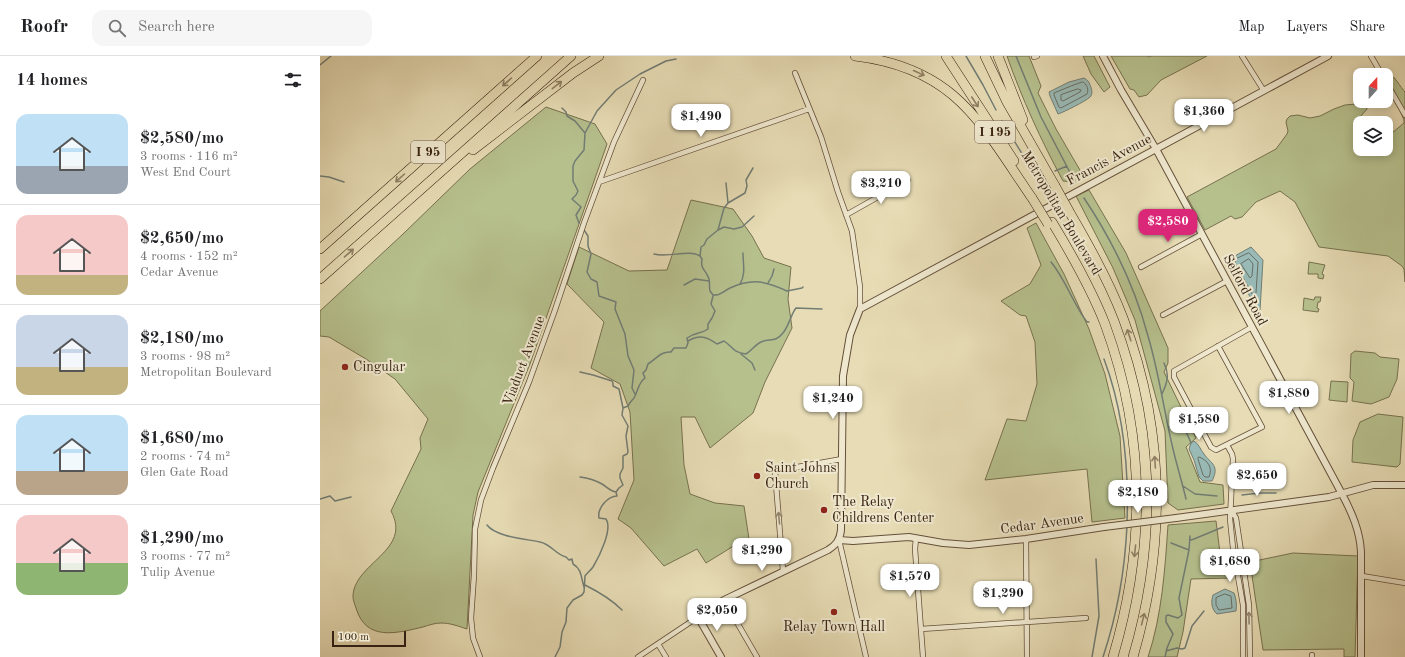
<!DOCTYPE html>
<meta charset="utf-8">
<style>
:root{--surface:#fff;--page:#f6f6f6;--text:#202124;--muted:#757577;--line:#e0e0e0;--accent:#db2777}
body{margin:0;font-family:"Old Standard TT",serif;background:var(--page);color:var(--text);height:100vh;display:flex;flex-direction:column;font-size:15px;white-space:nowrap}
*{box-sizing:border-box;margin:0}
p{font-size:13px;color:var(--muted)}
.icon{flex:none;width:22px;height:22px;fill:none;stroke:currentColor;stroke-width:2;stroke-linecap:round;stroke-linejoin:round}
.map{position:relative;flex:1;overflow:hidden}
.drawer{display:flex;flex-direction:column;background:var(--surface);width:320px}
.drawer>*{flex:none}
.needle{width:26px;rotate:21deg}
.tools{position:absolute;left:1033px;top:12px;display:grid;gap:8px}
.tools a{display:grid;place-items:center;width:40px;height:40px;border-radius:8px;background:var(--surface);box-shadow:0 2px 10px #0003;font-size:20px}
.scale{position:absolute;left:12px;bottom:10px;width:74px;box-sizing:border-box;padding-left:4px;border:2px solid #382211;border-top:0;font-size:11px;line-height:14px;white-space:nowrap;color:#382211;-webkit-text-stroke:3px #efe8cf;paint-order:stroke}
.price{position:absolute;translate:-50% -34px;padding:0 9px;border-radius:8px;background:#fff;color:#222;font-size:13px;line-height:26px;filter:drop-shadow(0 1px 2px #0008)}
.price::after{content:'';position:absolute;left:50%;top:24px;width:12px;height:9px;margin-left:-6px;background:inherit;clip-path:polygon(0 0,100% 0,50% 100%)}
.price.selected{background:var(--accent);color:#fff}
ul{padding:0;list-style:none}
li{display:flex;align-items:center;gap:12px;height:100px;padding:0 16px}
li+li{border-top:1px solid var(--line)}
li span{display:grid;place-items:center;flex:none;width:112px;height:80px;border-radius:12px;color:#555}
li>.icon{margin-inline-start:auto}
span .icon{width:48px;height:48px;fill:#fffc;stroke-width:1}
li b{font-size:17px}
h2{display:flex;justify-content:space-between;align-items:center;height:48px;padding:0 16px;font-size:17px}
header{display:flex;align-items:center;gap:24px;box-sizing:border-box;height:56px;padding:0 20px;background:var(--surface);border-bottom:1px solid var(--line)}
header strong{font-size:19px}
nav{display:flex;gap:22px;margin-inline-start:auto;font-size:14px}
.search{width:280px;height:36px;background:var(--page);display:flex;align-items:center;gap:10px;box-sizing:border-box;padding:0 14px;border-radius:12px;color:var(--muted);font-size:15px}
main{display:flex;flex:1;min-height:0}
.map>svg:first-child{display:block}
.green{fill:#b6c08d;stroke:#77714f}
.water{fill:#99bab6;stroke:#727d74}
.lines{fill:none;stroke-linecap:round;stroke-linejoin:round}
.shore{stroke:#686e64;stroke-width:1}
.stream{stroke:#727d74;stroke-width:1.5}
.minor-casing{stroke:#64503a;stroke-width:6}
.tertiary-casing{stroke:#64503a;stroke-width:8}
.motorway-casing{stroke:#382211;stroke-width:10}
.minor{stroke:#efe8cf;stroke-width:4.5}
.tertiary{stroke:#efe8cf;stroke-width:6}
.motorway{stroke:#e7dcb5;stroke-width:9}
.tertiary-bridge-casing{stroke:#64503a;stroke-width:8;stroke-linecap:butt}
.motorway-bridge-casing{stroke:#382211;stroke-width:10;stroke-linecap:butt}
.tertiary-bridge{stroke:#efe8cf;stroke-width:6}
.motorway-bridge{stroke:#e7dcb5;stroke-width:9}
.oneway{stroke:#907f63}
.oneway2{stroke:#948570}
.poi-dot{fill:#8f2418;stroke:#efe8cf;stroke-width:1.5}
.labels{text-anchor:middle;dominant-baseline:central;stroke-width:4;stroke-linejoin:round;paint-order:stroke}
.shield{fill:#efe8cf;stroke:#6f5d4a;stroke-width:1}
.shield-label{font-size:13px;font-weight:bold;fill:#382211}
.street-label{font-size:14px;fill:#382211;stroke:#efe8cf}
.poi-label{font-size:14px;fill:#382211;stroke:#efe8cf;text-anchor:start}
</style>
<header>
<strong>Roofr</strong>
<div class="search"><svg class="icon" aria-label="search" viewBox="0 0 24 24"><circle cx="10" cy="10" r="6"/><path d="M15 15l6 6"/></svg>Search here</div>
<nav><a>Map</a><a>Layers</a><a>Share</a></nav>
</header>
<main>
<section class="drawer">
<h2>14 homes<svg class="icon" aria-label="filters" viewBox="0 0 24 24"><path d="M4 7h16M4 17h16"/><circle cx="9" cy="7" r="2"/><circle cx="15" cy="17" r="2"/></svg></h2>
<ul>
<li><span style="background:linear-gradient(#bfe0f5 65%,#9aa5b1 0)"><svg class="icon" aria-label="home" viewBox="0 0 24 24"><path d="M3 11l9-7 9 7M6 9v11h12V9"/></svg></span><div><b>$2,580/mo</b><p>3 rooms · 116 m²</p><p>West End Court</p></div></li>
<li><span style="background:linear-gradient(#f6c9c9 75%,#c2b280 0)"><svg class="icon" aria-label="home" viewBox="0 0 24 24"><path d="M3 11l9-7 9 7M6 9v11h12V9"/></svg></span><div><b>$2,650/mo</b><p>4 rooms · 152 m²</p><p>Cedar Avenue</p></div></li>
<li><span style="background:linear-gradient(#c9d6e8 65%,#c2b280 0)"><svg class="icon" aria-label="home" viewBox="0 0 24 24"><path d="M3 11l9-7 9 7M6 9v11h12V9"/></svg></span><div><b>$2,180/mo</b><p>3 rooms · 98 m²</p><p>Metropolitan Boulevard</p></div></li>
<li><span style="background:linear-gradient(#bfe0f5 70%,#b9a48a 0)"><svg class="icon" aria-label="home" viewBox="0 0 24 24"><path d="M3 11l9-7 9 7M6 9v11h12V9"/></svg></span><div><b>$1,680/mo</b><p>2 rooms · 74 m²</p><p>Glen Gate Road</p></div></li>
<li><span style="background:linear-gradient(#f6c9c9 60%,#8fb573 0)"><svg class="icon" aria-label="home" viewBox="0 0 24 24"><path d="M3 11l9-7 9 7M6 9v11h12V9"/></svg></span><div><b>$1,290/mo</b><p>3 rooms · 77 m²</p><p>Tulip Avenue</p></div></li>
</ul>
</section>
<div class="map">
<svg width="1085" height="601" viewBox="0 0 1085 601">
<rect width="100%" height="100%" fill="#e7dcb5"/>
<filter id="stains"><feTurbulence type="fractalNoise" baseFrequency=".005" numOctaves="4"/><feColorMatrix values="0 0 0 0 .2 0 0 0 0 .09 0 0 0 0 .02 0 0 0 .5 -.17"/></filter>
<radialGradient id="worn" r=".72"><stop offset=".6" stop-color="#630" stop-opacity="0"/><stop offset="1" stop-color="#630" stop-opacity=".3"/></radialGradient>
<path class="green" d="M687,0H709L721,30L718,37L736,73L764,121L751,126L743,125C721,84 702,43 687,0Z
M763,0H774L790,31L784,36L771,18Z
M791,0H827L828,1L832,0H887L841,24L827,39L819,41L814,34L810,33Z
M1069,18C1074,19 1081,32 1085,36V226L1084,213L1082,210L1068,200L999,191L975,146L960,135L936,146L922,161L915,163L911,160L885,174L867,141L956,93L967,78L968,75L966,66L967,63L970,60L978,59L990,62L1000,60L1014,53L1025,49L1036,48L1040,44V45H1047V53L1040,61L1042,67H1040V93H1066V82L1084,67V64L1070,29Z
M226,51L275,68L287,88L210,308L158,436L153,459L147,573C138,570 130,567 121,567C115,567 109,569 103,571C77,577 46,586 36,552C35,549 33,544 33,541C33,507 93,495 71,455L101,393L100,382L108,363L75,323L46,303L9,281L0,280V255L82,179L150,113Z
M769,134L806,197L848,292V307L844,316L876,382L866,391L880,426L903,429L904,448L858,454L848,447L845,375L815,264L793,212L756,140Z
M371,144L413,153L432,180L444,202L471,211L468,243L472,272L445,326L433,357L390,392L375,361H361L364,409L370,438L395,447L424,450L429,483L412,491L386,507L377,493L344,510L311,472L298,463L314,424L310,356L300,328L271,312L284,266L247,228L259,191L309,215L347,214Z
M716,167L744,218L769,273L785,318L800,380L805,462L772,466L767,413L665,424L687,363L706,365L717,328L715,286L706,260L700,259L681,245L710,228L721,209L707,172Z
M989,206L1005,209L1002,218L1004,219L1003,223L998,222V218H988Z
M995,241H1001L1000,246H998L997,252L999,253L998,256L983,254L984,242L994,244Z
M1035,295L1055,297L1060,301L1079,303L1077,323L1069,341L1051,348L1032,345L1034,326L1030,322L1031,298Z
M1011,325L1028,326L1027,346L1009,344Z
M1058,358L1083,361L1080,408L1077,411L1032,406L1033,384L1040,366Z
M896,465L900,497L908,501L911,522L871,523L863,576L857,601H828C842,559 845,513 848,469Z
M973,497L1038,500L1035,601H1024V593L943,594L930,506Z"/>
<path class="water" d="M764,22C767,24 769,25 770,29C772,33 773,38 770,41C766,45 744,56 738,58L730,40L729,36L749,26Z
M931,191L943,204L940,254L934,256L932,244L911,208L913,201Z
M874,385C879,388 880,393 884,398C891,408 900,409 892,425H883L879,421L874,404L869,393L871,387Z
M905,533L914,537C916,542 917,549 916,555L897,558C891,553 891,545 893,539Z"/>
<g class="lines">
<path class="shore" d="M763,26C767,28 769,34 767,38L741,52L739,51L734,39V37L751,30Z
M758,33L761,34L760,36L743,45L741,44V39Z
M929,197L938,206L936,237L934,239L932,238L915,207L916,203Z
M929,203L933,208L932,220L930,222L921,208Z
M879,401C888,404 893,412 889,421H885L883,419L878,403Z
M905,538L911,540L912,552L899,554L896,549V542Z"/>
<path class="stream" d="M646,0L663,29L676,54
M696,0L721,61L755,126
M0,9L11,0
M242,52L246,56L247,60L255,65L265,77
M682,65L720,127
M735,115L747,110
M0,120L9,121L24,126
M406,127L408,147
M764,142C792,184 815,231 828,280C839,317 844,355 853,393C857,410 862,426 866,443
M434,160L422,171L414,173L404,171L398,174L387,183L384,189L381,191L380,200L382,203C380,214 386,213 389,223C390,228 389,231 390,235L393,239C401,240 403,235 410,232C432,222 446,225 467,235L482,232L483,231
M259,167L256,159L261,151L252,143L256,139L258,135L253,125V110L255,105L264,94L265,77L277,55L296,34L320,18L346,5L356,3
M264,174L268,180V190L271,198L267,216L271,223L277,226L279,240L296,246L295,253L305,278L308,300L314,314L312,332L315,338
M398,174L404,152L408,147L425,137L427,130L426,124L433,112
M334,198C349,202 369,193 380,200
M731,206C746,224 753,248 767,266H769
M448,227L452,220L454,213
M420,228C426,218 423,208 423,197
M364,229L375,223L389,225
M368,285C380,278 387,281 397,288L404,285C413,291 412,296 426,298C431,295 435,289 441,286C450,282 455,287 463,277C469,270 471,258 476,252L502,253
M421,298L432,307L435,314
M784,303C803,354 809,411 807,466
M842,338C847,327 850,319 844,307
M303,352L308,350C310,346 311,345 314,342C318,335 318,327 325,322L323,317L326,314L328,308C336,303 341,295 351,296L354,292H366L368,287L367,282C375,276 381,278 388,273V268L392,262L395,255L391,248L393,240
M849,371C864,369 866,374 871,387
M260,421C268,422 275,424 282,428C287,431 290,435 296,436
M863,430L875,438L897,440
M922,439L940,437H956
M0,443L10,440L15,445L31,441
M167,469C176,481 206,483 220,486C231,488 236,499 246,501L249,504L252,503L253,508C262,513 261,522 264,531
M870,483L871,484L874,483L903,471
M851,487L869,494
M265,529C279,536 291,543 302,554
M846,595L857,592L862,593L865,592L872,570L884,555
M235,601L240,591L242,576L246,566L247,552L253,544L262,539L264,536L265,520C267,517 271,514 273,511C279,501 293,473 286,463L279,462C277,452 288,440 297,440L296,436L299,432L303,429L300,422V418L303,412V400L307,398L308,396L306,380L308,370L302,359L303,352L299,333L293,330V327L292,325L273,319L260,316
M772,601L779,560L776,503
M783,601C797,559 805,514 807,469
M845,601L847,592L853,578L846,566V560L848,559L858,562L862,559L859,542L869,494L870,480"/>
<g class="minor-casing">
<path id="minor" d="M922,0L944,35
M1051,0L1062,19
M714,1L717,0
M475,17L501,81L518,136L532,175L540,231V253
M1066,26L1085,59
M279,126L489,53
M526,159L588,124
M821,211L882,178
M843,259L907,225
M898,290L942,371L896,394L891,391L854,321V315L932,271
M907,389L912,398L913,403L910,463L913,492L923,549V601
M911,453L916,462L929,549L930,601
M596,482L595,493L603,601
M706,483L707,601
M519,484L546,601
M463,515L455,415L522,403
M1042,520L1085,527
M404,544L437,601
M601,573L766,562
M338,588L346,601
M160,601L153,582L151,562L154,519L155,473L161,444L173,412L209,326L235,254L264,167L294,86L323,24
M318,601L378,561
M992,601V599"/>
</g>
<g class="tertiary-casing">
<path id="tertiary" d="M783,0L801,34L836,93L1022,438C1032,457 1040,475 1041,496V601
M856,462L1009,441L1053,429H1085
M519,484L533,485L589,481L623,487L649,489L706,483L784,471
M401,601L378,561L404,544L508,494C516,489 520,484 521,474L523,320L530,279L540,253L1008,0"/>
</g>
<g class="motorway-casing">
<path id="motorway" d="M535,0C635,12 660,66 712,142
M626,0L694,105
M665,0L687,46L735,130
M678,0L703,64
M153,94L253,17L279,0
M750,157C770,191 789,225 803,262C845,373 846,488 813,601
M732,166C752,199 771,232 785,268C825,377 826,490 793,601
M0,193L217,0
M0,223L251,0"/>
</g>
<use href="#minor" class="minor"/>
<use href="#tertiary" class="tertiary"/>
<use href="#motorway" class="motorway"/>
<g class="tertiary-bridge-casing">
<path id="tertiary-bridge" d="M784,471L856,462"/>
</g>
<g class="motorway-bridge-casing">
<path id="motorway-bridge" d="M735,130L750,157
M712,142L728,168"/>
</g>
<use href="#tertiary-bridge" class="tertiary-bridge"/>
<use href="#motorway-bridge" class="motorway-bridge"/>
</g>
<defs><path id="oneway-shaft" d="M-6 0H5M1.5-3L5.5 0L1.5 3" fill="none" stroke-width="1.6" stroke-linecap="round" stroke-linejoin="round"/></defs>
<g class="oneway">
<use href="#oneway-shaft" transform="translate(599 17) rotate(25)"/>
<use href="#oneway-shaft" transform="translate(187 26) rotate(138)"/>
<use href="#oneway-shaft" transform="translate(237 29) rotate(-38)"/>
<use href="#oneway-shaft" transform="translate(655 46) rotate(57)"/>
<use href="#oneway-shaft" transform="translate(80 122) rotate(138)"/>
<use href="#oneway-shaft" transform="translate(29 197) rotate(-41)"/>
<use href="#oneway-shaft" transform="translate(809 279) rotate(-108)"/>
<use href="#oneway-shaft" transform="translate(835 406) rotate(-94)"/>
<use href="#oneway-shaft" transform="translate(815 495) rotate(96)"/>
<use href="#oneway-shaft" transform="translate(823 563) rotate(-76)"/>
</g>
<g class="oneway2">
<use href="#oneway-shaft" transform="translate(459 462) rotate(-95)"/>
<use href="#oneway-shaft" transform="translate(929 562) rotate(-91)"/>
</g>
<g class="poi-dot">
<circle cx="25" cy="311" r="4"/>
<circle cx="437" cy="420" r="4"/>
<circle cx="504" cy="454" r="4"/>
<circle cx="514" cy="556" r="4"/>
</g>
<g class="labels">
<g class="shield">
<rect x="655" y="65" width="40" height="22" rx="3"/>
<rect x="91" y="85" width="34" height="22" rx="3"/>
</g>
<g class="shield-label">
<text x="675" y="76">I 195</text>
<text x="108" y="96">I 95</text>
</g>
<g class="street-label">
<text transform="translate(789 104) rotate(-28)">Francis Avenue</text>
<text transform="translate(741 157) rotate(59)">Metropolitan Boulevard</text>
<text transform="translate(925 234) rotate(62)">Selford Road</text>
<text transform="translate(204 305) rotate(-69)">Viaduct Avenue</text>
<text transform="translate(722 468) rotate(-8)">Cedar Avenue</text>
</g>
<g class="poi-label">
<text x="33" y="311">Cingular</text>
<text x="445" y="412">Saint Johns<tspan x="445" dy="16">Church</tspan></text>
<text x="512" y="446">The Relay<tspan x="512" dy="16">Childrens Center</tspan></text>
<text x="514" y="571" text-anchor="middle">Relay Town Hall</text>
</g>
</g>
<rect width="100%" height="100%" filter="url(#stains)"/>
<rect width="100%" height="100%" fill="url(#worn)"/>
</svg>
<div class="tools">
<a><svg class="needle" viewBox="-14 -14 28 28"><path d="M0-13l5 13h-10z" fill="#e53935"/><path d="M0 13l5-13h-10z" fill="#757577"/></svg></a>
<a><svg class="icon" aria-label="layers" viewBox="0 0 24 24"><path d="M12 4l9 5-9 5-9-5zM3 14l9 5 9-5"/></svg></a>
</div>
<div class="scale">100 m</div>
<b class="price" style="left:884px;top:77px">$1,360</b>
<b class="price" style="left:381px;top:82px">$1,490</b>
<b class="price" style="left:561px;top:149px">$3,210</b>
<b class="price selected" style="left:848px;top:187px">$2,580</b>
<b class="price" style="left:969px;top:359px">$1,880</b>
<b class="price" style="left:513px;top:364px">$1,240</b>
<b class="price" style="left:879px;top:385px">$1,580</b>
<b class="price" style="left:937px;top:441px">$2,650</b>
<b class="price" style="left:818px;top:458px">$2,180</b>
<b class="price" style="left:442px;top:516px">$1,290</b>
<b class="price" style="left:910px;top:527px">$1,680</b>
<b class="price" style="left:590px;top:542px">$1,570</b>
<b class="price" style="left:683px;top:559px">$1,290</b>
<b class="price" style="left:397px;top:576px">$2,050</b>
</div>
</main>
